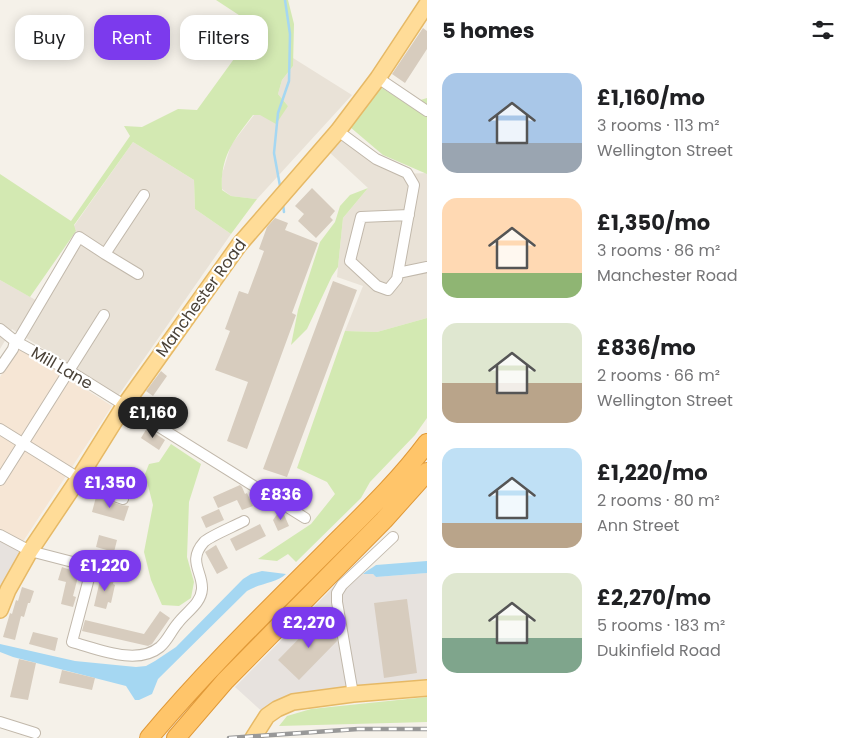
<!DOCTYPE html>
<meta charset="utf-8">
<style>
:root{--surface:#fff;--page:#f6f6f6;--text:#202124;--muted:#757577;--accent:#7c3aed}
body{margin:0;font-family:Poppins,sans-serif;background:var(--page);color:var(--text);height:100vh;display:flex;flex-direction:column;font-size:19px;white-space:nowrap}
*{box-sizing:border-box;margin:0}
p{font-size:16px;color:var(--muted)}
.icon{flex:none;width:28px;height:28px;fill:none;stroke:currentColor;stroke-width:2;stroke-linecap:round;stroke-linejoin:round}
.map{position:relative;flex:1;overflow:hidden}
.panel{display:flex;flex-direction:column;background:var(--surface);width:425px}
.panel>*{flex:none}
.top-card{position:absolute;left:15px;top:15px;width:336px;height:45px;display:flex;gap:10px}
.price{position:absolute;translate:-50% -42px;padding:0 11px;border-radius:18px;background:var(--accent);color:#fff;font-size:16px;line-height:32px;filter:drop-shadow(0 1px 2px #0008)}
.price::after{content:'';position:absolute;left:50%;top:30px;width:15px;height:11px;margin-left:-8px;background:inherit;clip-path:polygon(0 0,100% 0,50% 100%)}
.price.on{background:#222;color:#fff}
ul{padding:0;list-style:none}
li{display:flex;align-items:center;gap:15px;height:125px;padding:0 15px}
li span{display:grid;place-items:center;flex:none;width:140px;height:100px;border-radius:15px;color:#555}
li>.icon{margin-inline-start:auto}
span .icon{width:60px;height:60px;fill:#fffc;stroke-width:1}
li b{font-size:21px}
h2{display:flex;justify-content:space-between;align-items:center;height:60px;padding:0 15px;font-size:21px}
.chip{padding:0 18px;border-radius:15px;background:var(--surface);box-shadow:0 2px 12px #0003;font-size:18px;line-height:45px}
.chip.on{background:var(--accent);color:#fff}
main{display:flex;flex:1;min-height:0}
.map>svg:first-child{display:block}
.residential{fill:#e9e2d7}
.commercial{fill:#f6e6d5}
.industrial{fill:#e7e2de}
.green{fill:#d3e9b2}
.water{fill:#a5d7f2}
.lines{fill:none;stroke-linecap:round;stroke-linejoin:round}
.stream{stroke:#a5d7f2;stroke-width:2.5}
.building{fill:#d7ccbe}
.street-casing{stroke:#c1b8ab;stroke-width:12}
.primary-casing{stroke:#e6b966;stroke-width:18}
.highway-casing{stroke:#e09938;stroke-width:20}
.street{stroke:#fff;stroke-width:10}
.primary{stroke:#ffdc98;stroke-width:15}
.highway{stroke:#ffc56a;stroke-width:18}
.rail-casing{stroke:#989898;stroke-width:4.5}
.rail{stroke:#fff;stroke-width:2.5;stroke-dasharray:8;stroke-linecap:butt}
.labels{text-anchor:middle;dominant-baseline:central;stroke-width:4.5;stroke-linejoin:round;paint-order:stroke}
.street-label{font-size:16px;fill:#494137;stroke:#fff}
</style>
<main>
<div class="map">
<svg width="427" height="738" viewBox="0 0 427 738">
<rect width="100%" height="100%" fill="#f5f1e9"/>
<path class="residential" d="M293,58L352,95L257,199L231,196L222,189V174L231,145L254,115H260L288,106L278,94L282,80L293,66Z
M341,139L401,174L427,173V318L377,332L345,331L363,286L337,277L343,218L368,188L328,151Z
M133,142L194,180L195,209L231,234L118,396L12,329L0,349V280L41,303L82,244L74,226Z"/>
<path class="commercial" d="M19,347L112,406L22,543L0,530V377Z"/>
<path class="industrial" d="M0,539L22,554L0,610Z
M427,573V688L353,694L267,716L235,687L346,574H373L376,577Z"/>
<path class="green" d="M216,0H288L294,24L293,66L282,80L278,94L288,106L276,124L260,115H253C234,140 220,156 222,190L231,196L257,199L231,234L195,209L194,180L133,142L74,225L76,231L30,297L0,280V174L71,221L130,136L124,126L142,127L178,109L197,110L257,27Z
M379,86L407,104L427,98V174L383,155L350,127Z
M368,188L343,218L338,267L332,276L307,329L291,345L298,310L320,242L335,222L340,206L350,195Z
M427,318V418L415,435L370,482L361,498L296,562L288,554L277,561L258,559L311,524L335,494L327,482L297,468L345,331L377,332Z
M171,444L201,464L189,502L187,557L194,582L191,598L179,606L162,605L151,580L144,552L153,505L145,474L149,464L159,462Z
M427,697V722L279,726L287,716L311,709Z"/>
<path class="water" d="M427,561V573L376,577L373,574H363C367,570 371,569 376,565Z
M262,571L286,574C277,583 260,583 247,591L158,679L152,694L139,700H135L126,686L13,657L0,652V644L75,661L136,667L146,666L155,661L176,647L243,579L251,574Z"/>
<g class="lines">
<path class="stream" d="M280,186L274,153L278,113L289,81L290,34L285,0
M283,204L284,212"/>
</g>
<path class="building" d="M423,28L427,31V49L405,83L392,74Z
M312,188L335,211L330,217L333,220L316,238L298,221L304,214L295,206Z
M275,218L288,223L285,230L318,243L292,313L296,315L247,449L227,441L248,382L215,370L230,331L225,329L239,291L248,294L264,251L259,249L267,227Z
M333,281L357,290L287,477L263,469Z
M161,371L167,376L153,396L146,391Z
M147,428L165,440L159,450L141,438Z
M300,481L312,489L302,504L290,496Z
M240,485L242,487L245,494L247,493L253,506L242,510L237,500L218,508L213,497Z
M96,497L121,505L129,506L124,521L92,512Z
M219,509L224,520L206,528L201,517Z
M280,510L283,512L289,526L278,531L273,520Z
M260,524L266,536L236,551L230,539Z
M99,535L117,540L114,552L96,547Z
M216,545L228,568L217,574L205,552Z
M62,567L79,573L73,596L76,597L73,607L61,604L66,582L58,580Z
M101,576L114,579L113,584L115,585L111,603L108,602L106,609L94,606Z
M22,587L34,591L30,603H28L24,617L21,616L15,640L3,637L10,613L12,614L16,600L18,601Z
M407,599L417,673L384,678L374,603Z
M160,611L170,618L152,644L148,646L82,631L85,620L144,634Z
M320,617L335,631L337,641L299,680L278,660Z
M33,632L58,638L55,651L29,644Z
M19,659L36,663L28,700L10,697Z
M62,670L95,678L92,690L59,683Z"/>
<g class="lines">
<g class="street-casing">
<path id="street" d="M378,78L427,111
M338,131L376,159L407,173L414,185L397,279L388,290L377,286L350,261L361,217L409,215
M398,273L427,267
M138,274L105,254L144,195
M0,329L15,341L68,370L305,518
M15,341L20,337L79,237L105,254
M0,368L13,349L15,341
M0,429L98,490L123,499
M0,480L104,315
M0,535L30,551L92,567L72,642C98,649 137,666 160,647C168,640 171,631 178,623C186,612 201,604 202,589C203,572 187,561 204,542C210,536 235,526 244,521
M92,567L117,573
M353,694L337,602V593L342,585L393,537
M0,722L35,733"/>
</g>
<g class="primary-casing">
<path id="primary" d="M0,610L8,590L30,551L79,478L124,406L239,245L338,131L378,78L427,4
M253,738L267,716L277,709L293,702L353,694L427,688"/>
</g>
<g class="highway-casing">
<path id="highway" d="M149,738C205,671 268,610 329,549C363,515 398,482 427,443
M176,738L225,681L384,520L427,472"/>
</g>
<use href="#street" class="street"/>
<use href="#primary" class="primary"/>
<use href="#highway" class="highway"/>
<g class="rail-casing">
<path id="rail" d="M229,738L358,729H427"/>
</g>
<use href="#rail" class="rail"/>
</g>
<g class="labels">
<g class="street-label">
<text transform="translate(201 298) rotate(-54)">Manchester Road</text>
<text transform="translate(62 368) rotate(30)">Mill Lane</text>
</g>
</g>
</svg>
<b class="price on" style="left:153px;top:439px">£1,160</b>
<b class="price" style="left:110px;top:509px">£1,350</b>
<b class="price" style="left:281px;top:521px">£836</b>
<b class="price" style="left:105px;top:592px">£1,220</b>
<b class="price" style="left:309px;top:649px">£2,270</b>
<div class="top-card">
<a class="chip">Buy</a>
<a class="chip on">Rent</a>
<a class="chip">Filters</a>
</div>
</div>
<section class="panel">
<h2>5 homes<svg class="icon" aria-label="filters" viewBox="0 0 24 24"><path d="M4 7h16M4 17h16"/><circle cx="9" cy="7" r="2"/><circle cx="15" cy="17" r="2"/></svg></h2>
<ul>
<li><span style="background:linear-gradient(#a9c7e8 70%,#9aa5b1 0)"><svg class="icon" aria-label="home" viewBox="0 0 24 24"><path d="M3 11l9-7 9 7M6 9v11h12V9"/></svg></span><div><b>£1,160/mo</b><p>3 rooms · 113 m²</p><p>Wellington Street</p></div></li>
<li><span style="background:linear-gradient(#ffd9b3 75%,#8fb573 0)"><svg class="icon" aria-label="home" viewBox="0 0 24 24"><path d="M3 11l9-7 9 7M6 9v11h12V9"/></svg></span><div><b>£1,350/mo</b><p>3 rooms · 86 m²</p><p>Manchester Road</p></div></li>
<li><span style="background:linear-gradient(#dfe7d0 60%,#b9a48a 0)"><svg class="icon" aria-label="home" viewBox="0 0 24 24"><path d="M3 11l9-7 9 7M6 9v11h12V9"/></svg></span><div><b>£836/mo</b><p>2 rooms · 66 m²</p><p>Wellington Street</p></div></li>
<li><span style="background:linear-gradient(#bfe0f5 75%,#b9a48a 0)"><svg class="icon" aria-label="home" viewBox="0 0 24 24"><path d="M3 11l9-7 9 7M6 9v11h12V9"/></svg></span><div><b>£1,220/mo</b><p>2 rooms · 80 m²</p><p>Ann Street</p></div></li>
<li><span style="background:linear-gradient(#dfe7d0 65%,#7fa58c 0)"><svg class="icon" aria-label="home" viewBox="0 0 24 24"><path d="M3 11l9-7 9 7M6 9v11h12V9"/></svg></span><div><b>£2,270/mo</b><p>5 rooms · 183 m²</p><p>Dukinfield Road</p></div></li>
</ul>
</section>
</main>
